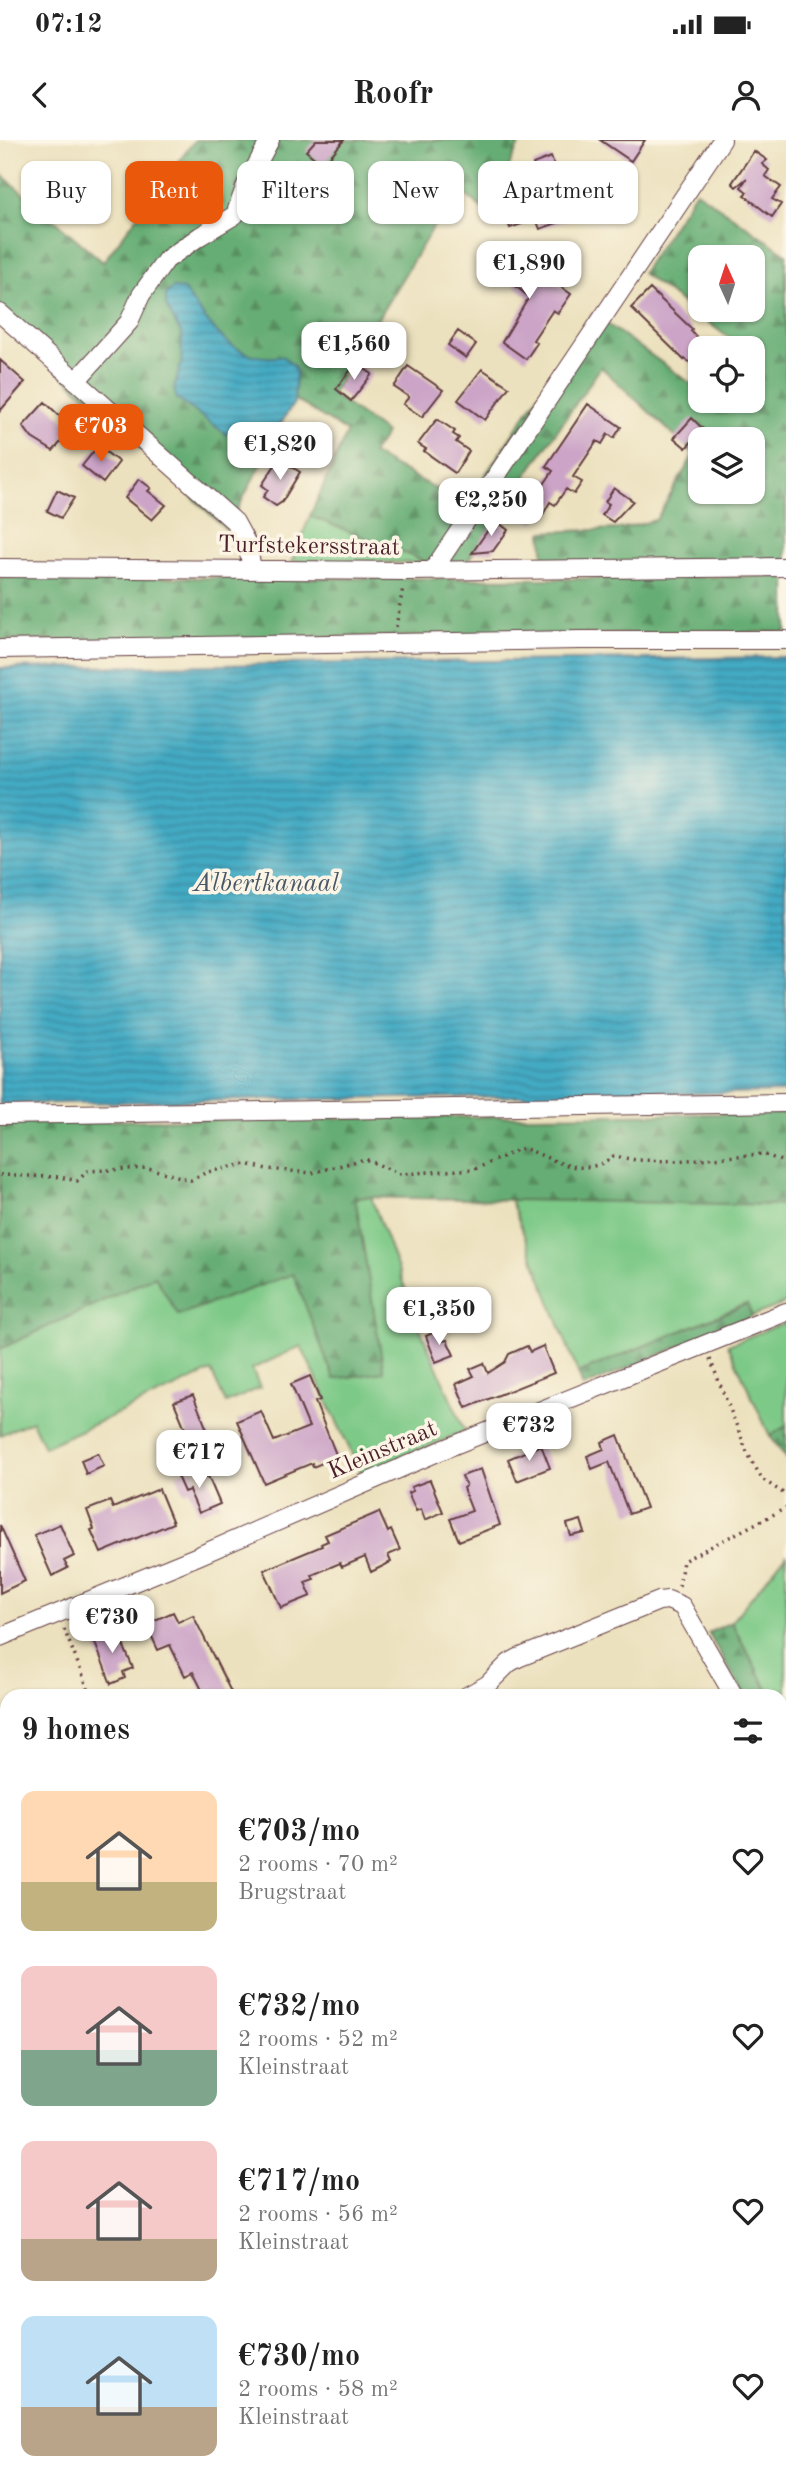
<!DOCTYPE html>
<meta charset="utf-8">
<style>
:root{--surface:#fff;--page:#f2f2f2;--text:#222;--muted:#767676;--accent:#ea580c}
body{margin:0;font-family:"Old Standard TT",serif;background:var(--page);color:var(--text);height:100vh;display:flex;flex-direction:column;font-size:26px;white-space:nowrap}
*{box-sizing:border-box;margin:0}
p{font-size:23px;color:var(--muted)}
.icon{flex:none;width:38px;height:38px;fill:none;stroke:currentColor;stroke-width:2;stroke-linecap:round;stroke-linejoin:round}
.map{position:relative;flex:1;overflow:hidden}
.panel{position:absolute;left:0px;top:1549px;width:788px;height:800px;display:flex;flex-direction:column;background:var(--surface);border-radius:21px 21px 0 0;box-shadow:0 2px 5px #0004}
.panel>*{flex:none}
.banner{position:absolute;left:21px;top:21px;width:746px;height:63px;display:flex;gap:14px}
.needle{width:46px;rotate:357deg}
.fabs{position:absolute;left:688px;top:105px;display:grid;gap:14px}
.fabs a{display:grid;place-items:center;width:77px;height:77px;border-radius:14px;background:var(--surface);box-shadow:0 2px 5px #0004;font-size:35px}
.price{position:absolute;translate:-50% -60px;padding:0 16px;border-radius:14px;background:#fff;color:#222;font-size:23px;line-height:46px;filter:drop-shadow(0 2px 4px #0008)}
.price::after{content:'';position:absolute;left:50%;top:42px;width:21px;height:16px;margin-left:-10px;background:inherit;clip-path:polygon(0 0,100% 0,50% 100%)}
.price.current{background:var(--accent);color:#fff}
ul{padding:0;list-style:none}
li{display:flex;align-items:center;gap:21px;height:175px;padding:0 21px}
li span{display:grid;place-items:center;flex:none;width:196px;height:140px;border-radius:14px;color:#555}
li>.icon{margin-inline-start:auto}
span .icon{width:84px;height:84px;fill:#fffc;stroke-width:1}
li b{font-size:30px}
h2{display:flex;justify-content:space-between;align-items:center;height:84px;padding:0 21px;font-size:30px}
.pill{padding:0 24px;border-radius:14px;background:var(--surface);box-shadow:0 2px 5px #0004;font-size:24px;line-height:63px}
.pill.current{background:var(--accent);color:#fff}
.status{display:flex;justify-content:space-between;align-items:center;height:49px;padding:0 35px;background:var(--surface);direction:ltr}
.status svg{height:19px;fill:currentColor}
header{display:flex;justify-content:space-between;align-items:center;height:91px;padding:0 21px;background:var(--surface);font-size:32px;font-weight:700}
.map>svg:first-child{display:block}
.green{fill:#7dc987;stroke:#647459;stroke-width:2}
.forest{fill:url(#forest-firs);stroke:#586650;stroke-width:2;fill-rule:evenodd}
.water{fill:url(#water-rules);stroke:#466477;stroke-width:2}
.building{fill:#cca4c7}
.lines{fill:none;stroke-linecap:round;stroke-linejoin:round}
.minor-casing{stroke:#623c41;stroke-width:20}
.path{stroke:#623c41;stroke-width:3.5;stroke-dasharray:2 5;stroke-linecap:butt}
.minor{stroke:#fff;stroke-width:18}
.labels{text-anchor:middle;stroke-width:7;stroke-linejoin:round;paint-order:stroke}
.street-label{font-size:24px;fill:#4a1f2b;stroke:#fcf5e5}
.water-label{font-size:26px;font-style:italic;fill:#475768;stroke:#fcf5e5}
</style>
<div class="status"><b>07:12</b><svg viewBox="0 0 49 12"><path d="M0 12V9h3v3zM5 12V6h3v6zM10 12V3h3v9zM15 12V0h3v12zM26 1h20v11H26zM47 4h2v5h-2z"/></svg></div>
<header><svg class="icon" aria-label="back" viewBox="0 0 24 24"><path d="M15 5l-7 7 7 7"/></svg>Roofr<svg class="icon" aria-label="person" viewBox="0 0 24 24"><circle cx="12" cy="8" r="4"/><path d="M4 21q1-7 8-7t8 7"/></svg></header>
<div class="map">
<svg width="786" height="2348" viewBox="0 0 786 2348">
<defs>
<pattern id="forest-firs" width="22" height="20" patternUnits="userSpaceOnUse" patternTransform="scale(1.75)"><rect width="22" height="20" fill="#66ad74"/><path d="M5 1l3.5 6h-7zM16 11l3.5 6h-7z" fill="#568c5f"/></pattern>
<pattern id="water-rules" width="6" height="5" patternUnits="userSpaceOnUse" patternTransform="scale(1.75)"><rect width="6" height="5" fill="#43aac3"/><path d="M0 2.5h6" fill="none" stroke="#3a8a9f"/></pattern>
</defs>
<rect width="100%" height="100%" fill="#fcf5e5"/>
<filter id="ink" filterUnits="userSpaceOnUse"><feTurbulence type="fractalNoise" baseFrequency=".0143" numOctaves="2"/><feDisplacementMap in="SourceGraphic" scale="14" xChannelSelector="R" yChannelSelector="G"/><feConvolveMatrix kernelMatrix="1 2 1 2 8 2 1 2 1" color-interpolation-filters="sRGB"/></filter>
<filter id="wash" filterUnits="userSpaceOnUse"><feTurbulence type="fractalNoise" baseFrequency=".00686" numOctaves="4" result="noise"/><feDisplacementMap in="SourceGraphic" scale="28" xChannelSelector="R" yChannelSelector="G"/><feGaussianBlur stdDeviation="1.57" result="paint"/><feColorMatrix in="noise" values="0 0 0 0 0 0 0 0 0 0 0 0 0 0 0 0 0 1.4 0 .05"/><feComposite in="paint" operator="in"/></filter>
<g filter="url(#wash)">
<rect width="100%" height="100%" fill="#ece1be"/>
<!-- green -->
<path class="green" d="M310,376L429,423L292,421Z
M355,1057H371L423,1196L465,1291L362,1335L301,1206L252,1229L260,1248L226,1263L211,1231L44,1307L32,1281L0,1295V1209L155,1136L294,1134L334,1239L383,1232Z
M510,1059L786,1065V1163L752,1176L746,1164L578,1233Z
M786,1182V1286L770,1296L728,1205Z
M786,1415V1582L781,1572L780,1556H771L731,1482Z
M786,2219V2309L780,2302L781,2224Z
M70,2342H775L780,2348H59Z"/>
<!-- forest -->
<path class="forest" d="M195,0H521L488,73L457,48L332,254L386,293L372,314L465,365L593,174L700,250V261H752V208H735L737,204L642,133L696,51L786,114V420L544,425L542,392L620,389L656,380L694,314L601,227L466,423H429L310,376L347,292L294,259L227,390L0,176V40L3,36L103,122ZM700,117H752V170H700ZM700,299H752V352H700Z
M786,436V492L0,501V437L562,439Z
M786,973V1065L355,1057L384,1232L334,1239L293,1134L178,1175L155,1136L0,1209V982Z
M747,1164L752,1176L583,1247L578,1233Z
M786,1286V1318L770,1296Z
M731,1482L771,1556H745L708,1493Z
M781,1572L786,1582V1624L781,1615Z"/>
<!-- water -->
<path class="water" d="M173,148L183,149C209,183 232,225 282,216L294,226L296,232L294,263L279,285L257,303H239L177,259L174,249L181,224L182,195L166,166V154Z
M786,517V952L0,964V528Z"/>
<g id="blocks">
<!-- building -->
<path class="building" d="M316,0H344L323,25L306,11Z
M600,0H645L631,21Z
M754,11L767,20L762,24L769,30L765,36L781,47L772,59L781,64L772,77L744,55L747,52L741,47L747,38L736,47L732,43Z
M551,17L566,61L593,52L599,68L540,89L536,79L510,88L506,77L546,62L533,24Z
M505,108L571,154L558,173L553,170L533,200L537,203L526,219L502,202L529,157L492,127Z
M650,149L692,189L691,191L700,201V232L691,223L685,219L684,220L631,168Z
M458,191L476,204L466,218L448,205Z
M0,220L25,242L0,271Z
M356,223L372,234L351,261L336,249Z
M408,226L443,250L422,277L403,264L409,257L394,247Z
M482,229L509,247L485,280L458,260Z
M45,262L70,286L67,291L69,293L53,311L32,298L23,286Z
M588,264L621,287L614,298L608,294L602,304L597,301L573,337L582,342L574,354L566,349L555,365L550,362L541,378L538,376L534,382L516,370L533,345L540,350L553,331L546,326Z
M692,278L703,289L686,308L674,298Z
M437,279L455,291L453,294L459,298L456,302L469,311L455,333L424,311L426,309L418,304Z
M98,306L119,322L103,343L82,326Z
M279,319L300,332L282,362L276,366L263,357L268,350L262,345Z
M139,339L151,348L148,351L166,365L152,380L125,358Z
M614,348L633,361L613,382L602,375L609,364L605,362Z
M57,350L74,358L61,378L47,371Z
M495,380L508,390L493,411L472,413Z
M439,1190L443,1201L447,1200L454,1215L436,1222L426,1196Z
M527,1206L530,1212L543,1206L554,1233L466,1268L456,1244L474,1236L470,1229L484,1223L488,1233L505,1222L509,1214Z
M310,1236L320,1260L315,1262L337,1317L313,1327L312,1323L264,1343L237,1281L261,1271L274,1301L309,1287L291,1244Z
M193,1255L212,1302L194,1310L174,1262Z
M618,1295L646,1368L629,1374L609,1322L592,1329L587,1316L604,1309L602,1302Z
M541,1305L550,1328L517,1341L508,1319Z
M98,1313L104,1326L86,1334L81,1320Z
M193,1327L198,1340L208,1336L220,1364L199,1373L189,1350L184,1352L176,1334Z
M481,1329L500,1385L459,1401L450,1379L472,1371L463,1348L466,1346L462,1336Z
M430,1340L443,1372L425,1380L421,1369L416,1371L408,1353L413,1351L411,1347Z
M159,1349L173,1383L101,1413L91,1390L94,1389L87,1370L110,1361L113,1368Z
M379,1372L388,1392L391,1390L400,1410L388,1415L391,1422L371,1432L365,1417L342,1427L340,1423L312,1435L314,1439L305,1442L311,1456L281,1468L264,1430L322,1406L321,1404L328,1401L325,1395Z
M581,1380L585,1393L571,1396L567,1384Z
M60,1384L74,1416L64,1421L68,1428L52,1436L34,1395Z
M0,1385L25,1441L0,1453Z
M173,1472L178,1482L193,1475L233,1556H205L193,1532L185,1536L170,1505L158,1510L146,1484Z
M110,1487L117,1504L122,1502L133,1528L123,1532L125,1538L111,1544L92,1495Z"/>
</g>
</g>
<g filter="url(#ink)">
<use href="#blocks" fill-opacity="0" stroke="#623c41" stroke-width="2"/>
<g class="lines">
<!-- minor casing -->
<g class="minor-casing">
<path id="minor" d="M0,173L235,382L247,404L252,428
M76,241L129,182L141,155L166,120L200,96L235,75L246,45L270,0
M0,428L407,431L786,427
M433,430L722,0
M0,509L581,500H786
M0,975L786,963
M0,1497L198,1416L447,1308L786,1172
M467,1556L487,1545L509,1523L518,1518L659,1461L668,1460L682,1466L734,1556
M780,1631L786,1640
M780,1722L786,1721
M0,1777L7,1776
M0,1963L7,1958
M780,1977L786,1975
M0,2253L7,2250
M780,2340L786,2347"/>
</g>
<!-- path -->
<path class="path" d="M396,487L403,447
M0,1035L60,1037L77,1041L88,1031L148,1028L191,1040L207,1032L246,1024L267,1029L312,1033L365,1019L400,1034L475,1029L523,1008C557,1020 581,1040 614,1016L636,1020L675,1021L763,1014L786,1023
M710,1219L747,1312L762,1339L786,1355
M679,1446L683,1421L786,1368
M64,1489L91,1556
M0,1922L7,1918
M0,2064L7,2087"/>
<!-- minor -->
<use href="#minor" class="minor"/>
</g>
</g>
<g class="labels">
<!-- street labels -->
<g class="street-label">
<text transform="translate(309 405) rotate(1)" y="8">Turfstekersstraat</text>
<text transform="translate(382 1309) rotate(-23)" y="8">Kleinstraat</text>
</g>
<!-- water labels -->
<g class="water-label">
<text x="266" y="751">Albertkanaal</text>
</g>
</g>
</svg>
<div class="fabs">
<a><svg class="needle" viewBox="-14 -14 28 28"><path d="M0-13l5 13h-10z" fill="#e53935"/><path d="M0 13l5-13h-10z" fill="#767676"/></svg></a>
<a><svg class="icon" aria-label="locate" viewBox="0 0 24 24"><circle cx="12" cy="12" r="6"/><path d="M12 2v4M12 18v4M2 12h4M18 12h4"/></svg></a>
<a><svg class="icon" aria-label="layers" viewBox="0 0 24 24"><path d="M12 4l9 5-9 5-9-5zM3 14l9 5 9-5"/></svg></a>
</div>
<b class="price" style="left:529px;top:161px">€1,890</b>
<b class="price" style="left:354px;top:242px">€1,560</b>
<b class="price current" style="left:101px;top:324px">€703</b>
<b class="price" style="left:280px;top:342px">€1,820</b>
<b class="price" style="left:491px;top:398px">€2,250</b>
<b class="price" style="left:439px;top:1207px">€1,350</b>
<b class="price" style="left:529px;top:1323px">€732</b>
<b class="price" style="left:199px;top:1350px">€717</b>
<b class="price" style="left:112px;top:1515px">€730</b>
<div class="banner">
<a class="pill">Buy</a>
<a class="pill current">Rent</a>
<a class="pill">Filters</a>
<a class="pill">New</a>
<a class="pill">Apartment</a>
</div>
<section class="panel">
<h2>9 homes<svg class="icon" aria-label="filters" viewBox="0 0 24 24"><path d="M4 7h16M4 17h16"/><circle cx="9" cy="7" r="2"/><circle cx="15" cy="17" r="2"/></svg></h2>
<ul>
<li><span style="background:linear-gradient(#ffd9b3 65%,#c2b280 0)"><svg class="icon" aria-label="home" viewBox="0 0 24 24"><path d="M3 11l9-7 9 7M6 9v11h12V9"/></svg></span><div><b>€703/mo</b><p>2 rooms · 70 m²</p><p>Brugstraat</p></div><svg class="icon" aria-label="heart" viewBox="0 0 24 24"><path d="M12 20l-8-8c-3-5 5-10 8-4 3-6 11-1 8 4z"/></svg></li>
<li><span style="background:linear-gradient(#f6c9c9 60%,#7fa58c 0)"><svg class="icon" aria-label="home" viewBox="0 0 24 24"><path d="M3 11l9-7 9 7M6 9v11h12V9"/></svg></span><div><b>€732/mo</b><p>2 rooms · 52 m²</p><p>Kleinstraat</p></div><svg class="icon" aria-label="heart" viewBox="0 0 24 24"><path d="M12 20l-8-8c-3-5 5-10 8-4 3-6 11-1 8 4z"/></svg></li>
<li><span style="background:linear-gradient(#f6c9c9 70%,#b9a48a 0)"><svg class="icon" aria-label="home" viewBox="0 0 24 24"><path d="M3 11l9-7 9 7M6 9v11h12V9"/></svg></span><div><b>€717/mo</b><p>2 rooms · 56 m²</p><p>Kleinstraat</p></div><svg class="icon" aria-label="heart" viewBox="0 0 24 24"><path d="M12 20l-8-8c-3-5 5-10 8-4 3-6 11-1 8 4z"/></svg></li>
<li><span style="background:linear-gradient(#bfe0f5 65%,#b9a48a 0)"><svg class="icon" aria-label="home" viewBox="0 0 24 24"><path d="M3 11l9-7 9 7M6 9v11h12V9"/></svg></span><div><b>€730/mo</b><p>2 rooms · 58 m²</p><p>Kleinstraat</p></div><svg class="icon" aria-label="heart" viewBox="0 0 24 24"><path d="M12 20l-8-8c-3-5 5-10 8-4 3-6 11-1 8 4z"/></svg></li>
</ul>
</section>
</div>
